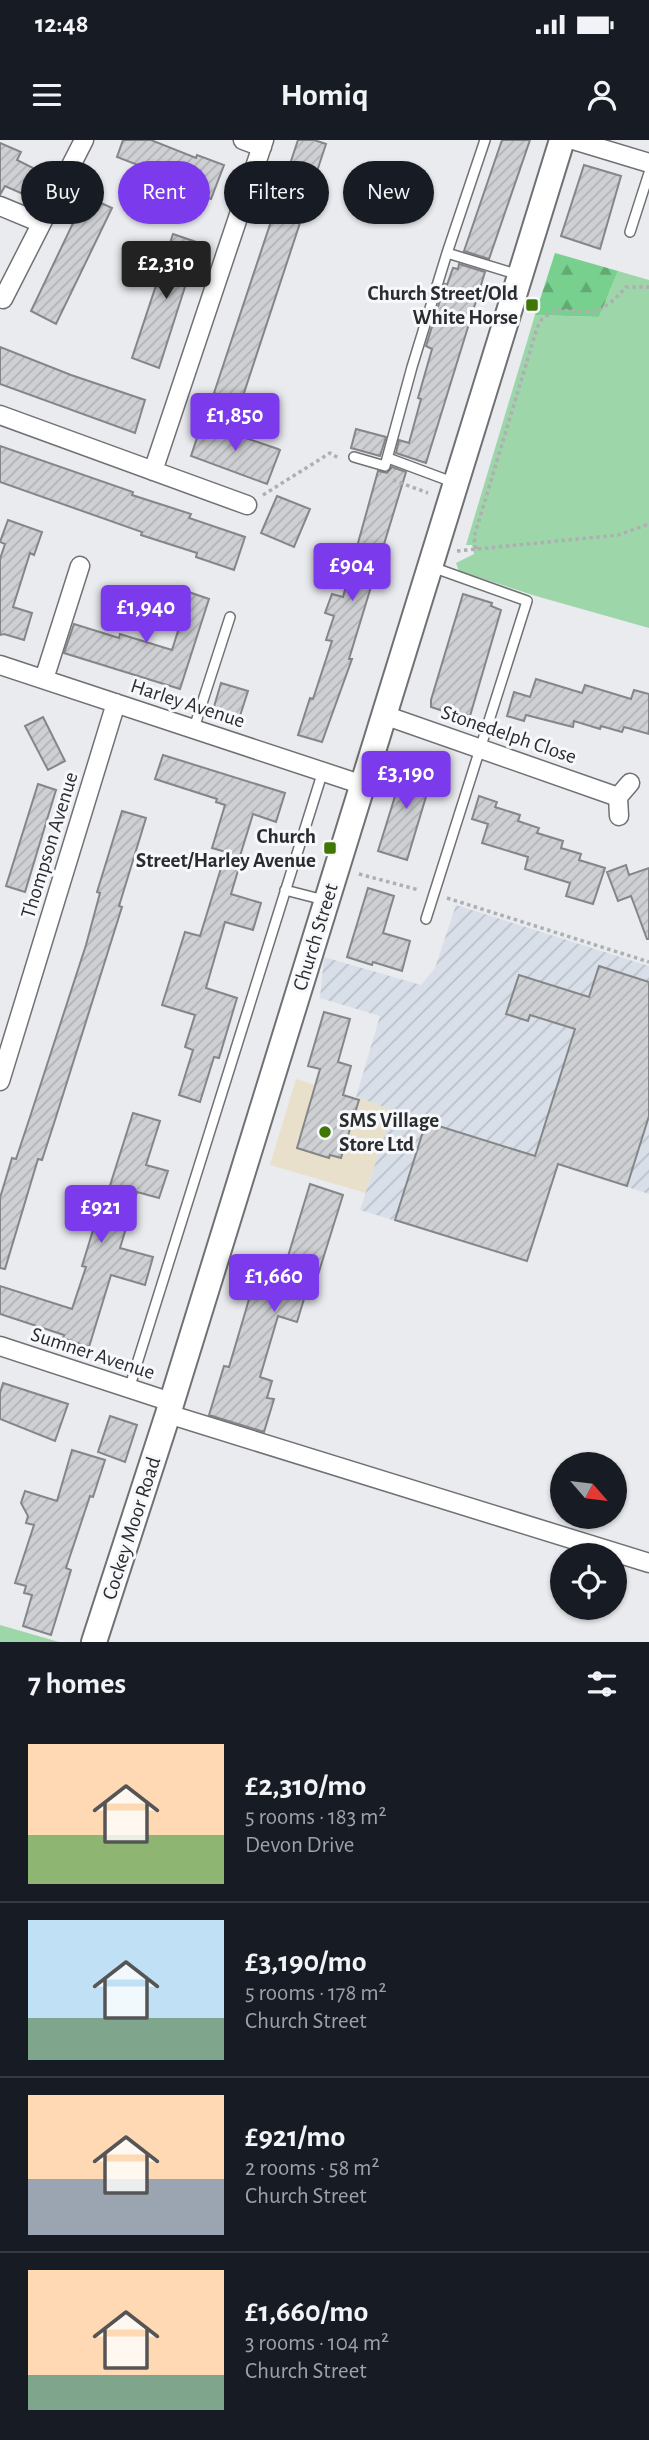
<!DOCTYPE html>
<meta charset="utf-8">
<style>
:root{--surface:#171b24;--page:#242831;--text:#f1f3f6;--muted:#9ea1a6;--line:#363941;--accent:#7c3aed}
body{margin:0;font-family:"Alegreya Sans",sans-serif;background:var(--page);color:var(--text);height:100vh;display:flex;flex-direction:column;font-size:26px;white-space:nowrap}
*{box-sizing:border-box;margin:0}
p{font-size:23px;color:var(--muted)}
.icon{flex:none;width:38px;height:38px;fill:none;stroke:currentColor;stroke-width:2;stroke-linecap:round;stroke-linejoin:round}
.map{position:relative;height:1502px;overflow:hidden}
.panel{display:flex;flex-direction:column;background:var(--surface);flex:1}
.panel>*{flex:none}
.hud{position:absolute;left:21px;top:21px;width:607px;height:63px;display:flex;gap:14px}
.needle{width:46px;rotate:118deg}
.fabs{position:absolute;left:550px;top:1312px;display:grid;gap:14px}
.fabs a{display:grid;place-items:center;width:77px;height:77px;border-radius:50%;background:var(--surface);box-shadow:0 2px 5px #0004;font-size:35px}
.price{position:absolute;translate:-50% -60px;padding:0 16px;border-radius:7px;background:var(--accent);color:#fff;font-size:23px;line-height:46px;filter:drop-shadow(0 2px 4px #0008)}
.price::after{content:'';position:absolute;left:50%;top:42px;width:21px;height:16px;margin-left:-10px;background:inherit;clip-path:polygon(0 0,100% 0,50% 100%)}
.price.current{background:#222;color:#fff}
ul{padding:0;list-style:none}
li{display:flex;align-items:center;gap:21px;height:175px;padding:0 28px}
li+li{border-top:2px solid var(--line)}
li span{display:grid;place-items:center;flex:none;width:196px;height:140px;border-radius:0px;color:#555}
li>.icon{margin-inline-start:auto}
span .icon{width:84px;height:84px;fill:#fffc;stroke-width:1}
li b{font-size:30px}
h2{display:flex;justify-content:space-between;align-items:center;height:84px;padding:0 28px;font-size:30px}
.tag{padding:0 24px;border-radius:32px;background:var(--surface);box-shadow:0 2px 5px #0004;font-size:24px;line-height:63px}
.tag.current{background:var(--accent);color:#fff}
.status{display:flex;justify-content:space-between;align-items:center;height:49px;padding:0 35px;background:var(--surface);direction:ltr}
.status svg{height:19px;fill:currentColor}
header{display:flex;justify-content:space-between;align-items:center;height:91px;padding:0 28px;background:var(--surface);font-size:32px;font-weight:600}
.map>svg:first-child{display:block}
.commercial{fill:#e9e0cb}
.industrial{fill:url(#industrial-furrows)}
.green{fill:#9dd6a9}
.forest{fill:url(#forest-firs)}
.building{fill:url(#building-hatch);stroke:#848689;stroke-width:2}
.lines{fill:none;stroke-linecap:round;stroke-linejoin:round}
.lane-casing{stroke:#707174;stroke-width:12}
.street-casing{stroke:#707174;stroke-width:21}
.secondary-casing{stroke:#707174;stroke-width:28}
.path{stroke:#aeafb2;stroke-width:3.5;stroke-dasharray:3.5 3.5;stroke-linecap:butt}
.lane{stroke:#fff;stroke-width:9}
.street{stroke:#fff;stroke-width:18}
.secondary{stroke:#fff;stroke-width:24}
.poi-dot{fill:#407604;stroke:#f6f8fb;stroke-width:2.5}
.labels{text-anchor:middle;stroke-width:6;stroke-linejoin:round;paint-order:stroke}
.poi-label{font-size:21px;font-weight:bold;fill:#2b2c2d;stroke:#f6f8fb;text-anchor:end}
.street-label{font-size:21px;fill:#2b2c2d;stroke:#f6f8fb}
</style>
<div class="status"><b>12:48</b><svg viewBox="0 0 49 12"><path d="M0 12V9h3v3zM5 12V6h3v6zM10 12V3h3v9zM15 12V0h3v12zM26 1h20v11H26zM47 4h2v5h-2z"/></svg></div>
<header><svg class="icon" aria-label="menu" viewBox="0 0 24 24"><path d="M4 6h16M4 12h16M4 18h16"/></svg>Homiq<svg class="icon" aria-label="person" viewBox="0 0 24 24"><circle cx="12" cy="8" r="4"/><path d="M4 21q1-7 8-7t8 7"/></svg></header>
<div class="map">
<svg width="649" height="1502" viewBox="0 0 649 1502">
<defs>
<pattern id="industrial-furrows" width="10" height="10" patternUnits="userSpaceOnUse" patternTransform="scale(1.75)"><rect width="10" height="10" fill="#d9dfe9"/><path d="M-1 1l2-2M0 10L10 0M9 11l2-2" fill="none" stroke="#bac0c8"/></pattern>
<pattern id="forest-firs" width="22" height="20" patternUnits="userSpaceOnUse" patternTransform="scale(1.75)"><rect width="22" height="20" fill="#77d08d"/><path d="M5 1l3.5 6h-7zM16 11l3.5 6h-7z" fill="#62a974"/></pattern>
<pattern id="building-hatch" width="6" height="6" patternUnits="userSpaceOnUse" patternTransform="scale(1.75)"><rect width="6" height="6" fill="#ced0d3"/><path d="M-1 1l2-2M0 6l6-6M5 7l2-2" fill="none" stroke="#b1b3b5"/></pattern>
</defs>
<rect width="100%" height="100%" fill="#e9ebee"/>
<!-- commercial -->
<path class="commercial" d="M296,939L393,969L366,1053L270,1025Z"/>
<!-- industrial -->
<path class="industrial" d="M456,765L649,826V1054L558,1024L527,1121L360,1070L393,970L356,957L380,876L320,858L324,817L421,845L435,828Z"/>
<!-- green -->
<path class="green" d="M618,131L649,140V488L536,456L459,431L456,423L474,414L472,405H466L535,175L599,177Z
M0,1485L59,1502H0Z"/>
<!-- forest -->
<path class="forest" d="M555,113L618,131L599,177L535,175Z"/>
<!-- building -->
<path class="building" d="M123,0H151L196,18L197,15L224,25L211,59L184,50L187,44L117,17Z
M298,0H314L326,4L241,262L214,253Z
M502,0H530L489,119L464,111Z
M0,3L21,12L17,20L35,29L23,54L5,46L0,55Z
M584,25L621,36L600,109L561,96Z
M86,56L112,68L56,184L31,171Z
M173,94L199,103L159,228L132,218Z
M459,124L485,132L426,323L396,313L399,300L409,303L421,259L418,258L432,209L426,206L445,144L447,145L453,128L458,129Z
M0,207L71,235L145,260L135,293L0,244Z
M202,283L278,309L280,310L267,344L191,316Z
M356,289L386,297L380,316L351,308Z
M0,306L133,352L132,355L191,374L189,378L245,397L234,430L196,417L197,413L141,395L142,392L0,342Z
M392,327L406,332L349,519H352L322,602L298,595L310,558L313,559L332,501L326,500L334,476L325,473L332,454L343,457L378,331L387,333Z
M277,356L310,369L294,407L261,393Z
M8,380L42,392L34,415L30,413L13,467L32,473L24,500L4,494L0,495V419L5,404L0,402Z
M174,447L209,459L180,549L64,513L74,484L119,498L120,494L172,510L183,475L167,470Z
M463,454L492,463L491,466L501,470L470,576L459,572L458,576L431,567V560Z
M536,539L582,553L585,545L631,559L634,550L649,554V594L624,587L622,592L601,586L600,589L574,581L573,587L526,575L524,581L507,576L514,552L530,557Z
M221,543L248,551L239,579L213,570Z
M43,577L65,621L48,630L25,586Z
M163,615L285,653L276,682L253,674L240,716L237,715L242,717L231,754L261,763L253,790L225,782L206,848L237,858L219,918L214,917L200,962L179,955L193,910L185,907L195,875L162,865L185,792L200,796L226,712L212,708L225,665L216,662L217,659L155,639Z
M406,621L434,630L407,720L378,711Z
M38,644L56,650L25,752L6,746Z
M479,656L497,662L495,667L520,675L518,681L539,688L537,693L563,701L561,708L581,714L579,720L605,728L593,764L566,756L570,743L525,729L528,717L482,703L488,684L472,679Z
M122,671L146,678L119,766L122,767L56,977L42,1020L38,1019L5,1129L0,1128V1058L12,1018L16,1019L30,977L86,805L100,753L97,752Z
M626,725L629,735L649,728V799H647L631,756L618,761L607,732Z
M368,748L394,756L383,793L410,801L402,831L373,822L372,825L347,817Z
M599,826L649,842V976L627,1046L558,1024L527,1121L395,1080L426,982L535,1016L575,889L530,875L528,881L506,874L519,835L589,857Z
M324,872L350,879L338,922L351,926L343,955L359,960L341,1018L330,1015L329,1018L297,1008L320,929L308,926Z
M133,973L160,981L146,1025L168,1031L159,1058L137,1052L120,1108L153,1117L145,1145L111,1135L89,1207L63,1198L64,1195L0,1174V1146L72,1169L86,1127L82,1126L98,1074L95,1073L101,1053L107,1055Z
M310,1044L343,1055L317,1138L311,1136L297,1182L278,1176L260,1237L272,1241L267,1258L274,1259L264,1292L209,1275L224,1226L229,1227L258,1129L282,1136Z
M3,1243L68,1264L55,1301L0,1279V1253Z
M110,1276L137,1285L125,1322L98,1312Z
M72,1310L105,1320L93,1357L90,1356L66,1428L71,1430L51,1495L23,1486L32,1455L24,1453L26,1446L15,1443L34,1385L26,1383L28,1376L21,1363L25,1351L57,1361Z"/>
<g class="lines">
<!-- lane casing -->
<g class="lane-casing">
<path id="lane" d="M630,92L649,33
M447,113L519,135
M354,317L385,326L412,227L447,113L485,0
M388,318L455,343
M194,588L230,477
M285,750L324,760
M426,779L527,461L432,427
M129,1249L323,631"/>
</g>
<!-- street casing -->
<g class="street-casing">
<path id="street" d="M243,0L262,7
M573,0L649,23
M0,66L41,83
M3,159L84,0
M0,275L247,365
M153,331L264,0
M0,525L363,645
M44,539L80,426
M384,575L618,657
M619,676L618,657L630,643
M0,941L116,563
M0,1206L171,1262
M168,1274L649,1423"/>
</g>
<!-- secondary casing -->
<g class="secondary-casing">
<path id="secondary" d="M94,1502L168,1274L562,0"/>
</g>
<!-- path -->
<path class="path" d="M393,340L428,353
M263,355L330,313L340,319
M476,409L474,397L537,188L542,179L556,170L596,172L614,160L626,147H649
M457,411L618,395L649,384
M359,734L419,750
M447,758L649,822"/>
<!-- lane -->
<use href="#lane" class="lane"/>
<!-- street -->
<use href="#street" class="street"/>
<!-- secondary -->
<use href="#secondary" class="secondary"/>
</g>
<!-- markers -->
<g class="poi-dot">
<rect x="525" y="158" width="14" height="14" rx="3.5"/>
<rect x="323" y="701" width="14" height="14" rx="3.5"/>
<circle cx="325" cy="992" r="7"/>
</g>
<g class="labels">
<!-- poi labels -->
<g class="poi-label">
<text x="518" y="160">Church Street/Old<tspan x="518" dy="24">White Horse</tspan></text>
<text x="316" y="703">Church<tspan x="316" dy="24">Street/Harley Avenue</tspan></text>
<text x="339" y="987" text-anchor="start">SMS Village<tspan x="339" dy="24">Store Ltd</tspan></text>
</g>
<!-- street labels -->
<g class="street-label">
<text transform="translate(188 563) rotate(18)" y="7">Harley Avenue</text>
<text transform="translate(509 594) rotate(19)" y="7">Stonedelph Close</text>
<text transform="translate(49 705) rotate(-73)" y="7">Thompson Avenue</text>
<text transform="translate(315 797) rotate(-73)" y="7">Church Street</text>
<text transform="translate(93 1213) rotate(18)" y="7">Sumner Avenue</text>
<text transform="translate(131 1388) rotate(-72)" y="7">Cockey Moor Road</text>
</g>
</g>
</svg>
<div class="fabs">
<a><svg class="needle" viewBox="-14 -14 28 28"><path d="M0-13l5 13h-10z" fill="#e53935"/><path d="M0 13l5-13h-10z" fill="#9ea1a6"/></svg></a>
<a><svg class="icon" aria-label="locate" viewBox="0 0 24 24"><circle cx="12" cy="12" r="6"/><path d="M12 2v4M12 18v4M2 12h4M18 12h4"/></svg></a>
</div>
<b class="price current" style="left:166px;top:161px">£2,310</b>
<b class="price" style="left:235px;top:313px">£1,850</b>
<b class="price" style="left:352px;top:463px">£904</b>
<b class="price" style="left:146px;top:505px">£1,940</b>
<b class="price" style="left:406px;top:671px">£3,190</b>
<b class="price" style="left:101px;top:1105px">£921</b>
<b class="price" style="left:274px;top:1174px">£1,660</b>
<div class="hud">
<a class="tag">Buy</a>
<a class="tag current">Rent</a>
<a class="tag">Filters</a>
<a class="tag">New</a>
</div>
</div>
<section class="panel">
<h2>7 homes<svg class="icon" aria-label="filters" viewBox="0 0 24 24"><path d="M4 7h16M4 17h16"/><circle cx="9" cy="7" r="2"/><circle cx="15" cy="17" r="2"/></svg></h2>
<ul>
<li><span style="background:linear-gradient(#ffd9b3 65%,#8fb573 0)"><svg class="icon" aria-label="home" viewBox="0 0 24 24"><path d="M3 11l9-7 9 7M6 9v11h12V9"/></svg></span><div><b>£2,310/mo</b><p>5 rooms · 183 m²</p><p>Devon Drive</p></div></li>
<li><span style="background:linear-gradient(#bfe0f5 70%,#7fa58c 0)"><svg class="icon" aria-label="home" viewBox="0 0 24 24"><path d="M3 11l9-7 9 7M6 9v11h12V9"/></svg></span><div><b>£3,190/mo</b><p>5 rooms · 178 m²</p><p>Church Street</p></div></li>
<li><span style="background:linear-gradient(#ffd9b3 60%,#9aa5b1 0)"><svg class="icon" aria-label="home" viewBox="0 0 24 24"><path d="M3 11l9-7 9 7M6 9v11h12V9"/></svg></span><div><b>£921/mo</b><p>2 rooms · 58 m²</p><p>Church Street</p></div></li>
<li><span style="background:linear-gradient(#ffd9b3 75%,#7fa58c 0)"><svg class="icon" aria-label="home" viewBox="0 0 24 24"><path d="M3 11l9-7 9 7M6 9v11h12V9"/></svg></span><div><b>£1,660/mo</b><p>3 rooms · 104 m²</p><p>Church Street</p></div></li>
</ul>
</section>
